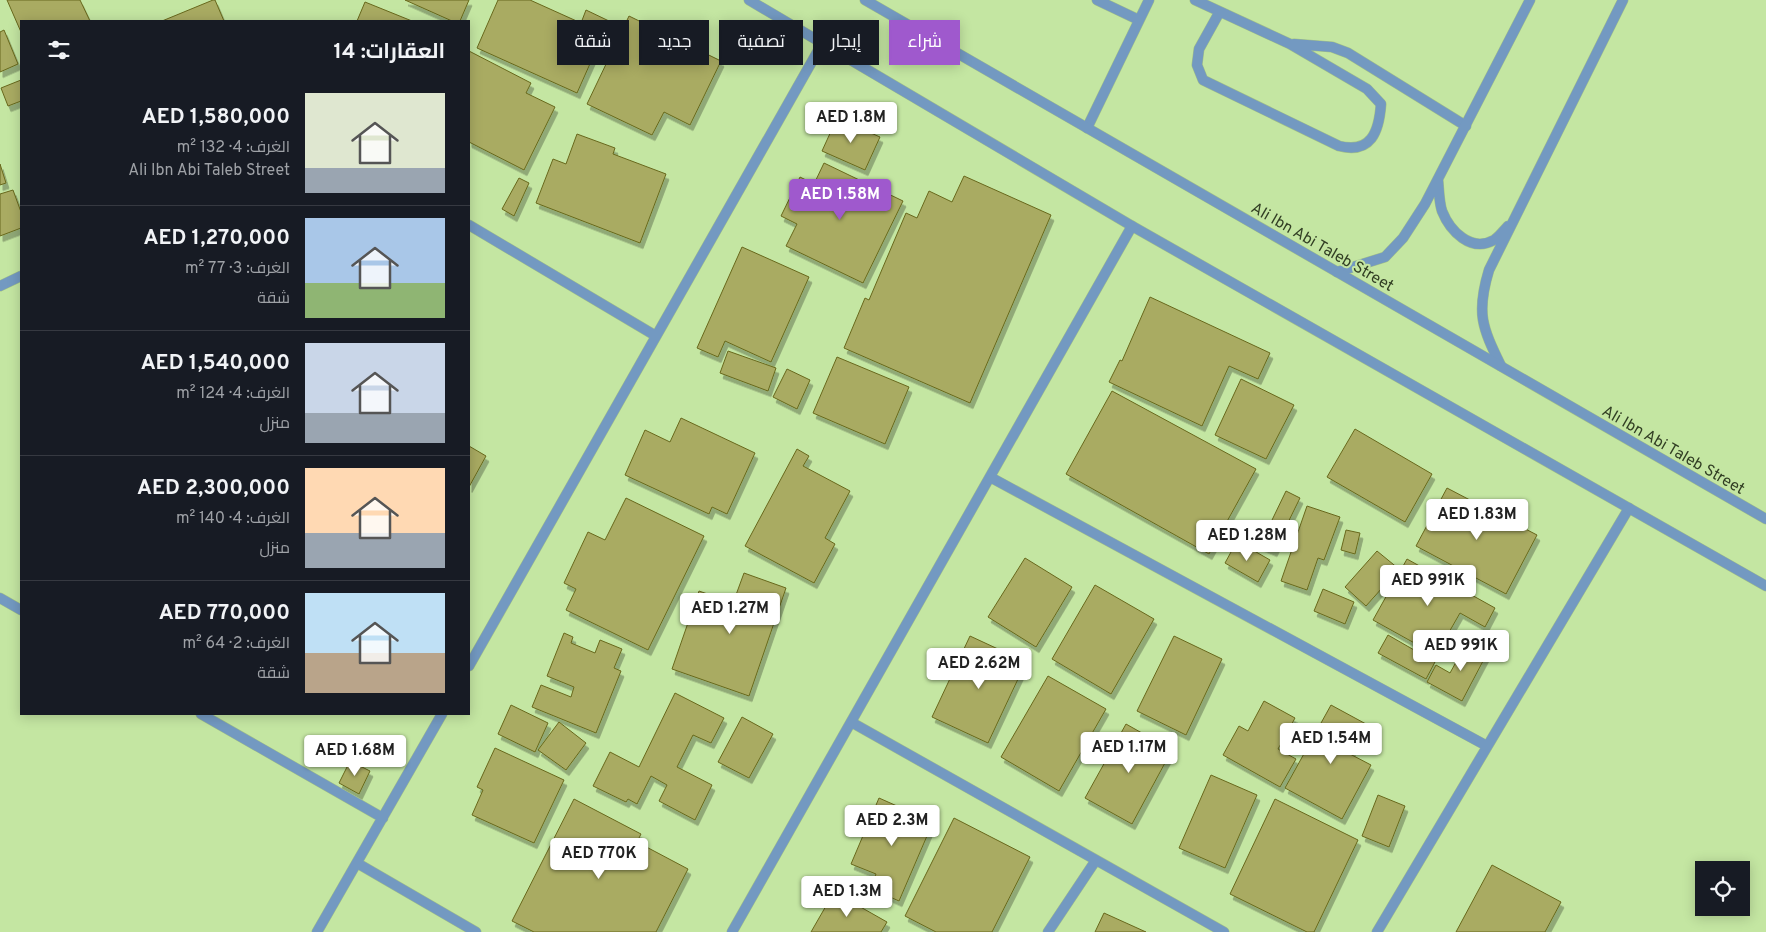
<!DOCTYPE html>
<html lang="ar">
<meta charset="utf-8">
<style>
:root{--surface:#171b24;--page:#242831;--text:#f1f3f6;--muted:#9ea1a6;--line:#363941;--accent:#9f59cd}
body{margin:0;font-family:Overpass,Cairo,sans-serif;background:var(--page);color:var(--text);direction:rtl;height:100vh;display:flex;flex-direction:column;font-size:19px;white-space:nowrap}
*{box-sizing:border-box;margin:0}
p{font-size:16px;color:var(--muted)}
.icon{flex:none;width:28px;height:28px;fill:none;stroke:currentColor;stroke-width:2;stroke-linecap:round;stroke-linejoin:round}
.map{position:relative;flex:1;overflow:hidden;direction:ltr}
.panel{position:absolute;left:20px;top:20px;width:450px;height:695px;display:flex;flex-direction:column;background:var(--surface);border-radius:0px;box-shadow:0 2px 12px #0003;direction:rtl}
.panel>*{flex:none}
.banner{position:absolute;left:485px;top:20px;width:475px;height:45px;direction:rtl;display:flex;gap:10px}
.controls{position:absolute;left:1695px;top:861px;display:grid;gap:10px}
.controls a{display:grid;place-items:center;width:55px;height:55px;border-radius:0px;background:var(--surface);box-shadow:0 2px 12px #0003;font-size:25px}
.price{position:absolute;translate:-50% -42px;padding:0 11px;border-radius:5px;background:#fff;color:#222;font-size:16px;line-height:32px;filter:drop-shadow(0 1px 2px #0008)}
.price::after{content:'';position:absolute;left:50%;top:30px;width:15px;height:11px;margin-left:-8px;background:inherit;clip-path:polygon(0 0,100% 0,50% 100%)}
.price.on{background:var(--accent);color:#fff}
ul{padding:0;list-style:none}
li{display:flex;align-items:center;gap:15px;height:125px;padding:0 25px}
li+li{border-top:1px solid var(--line)}
li span{display:grid;place-items:center;flex:none;width:140px;height:100px;border-radius:0px;color:#555}
li>.icon{margin-inline-start:auto}
span .icon{width:60px;height:60px;fill:#fffc;stroke-width:1}
li b{font-size:21px}
h2{display:flex;justify-content:space-between;align-items:center;height:60px;padding:0 25px;font-size:21px}
.pill{padding:0 18px;border-radius:0px;background:var(--surface);box-shadow:0 2px 12px #0003;font-size:18px;line-height:45px}
.pill.on{background:var(--accent);color:#fff}
.map>svg:first-child{display:block}
.building{fill:#a9ab62;stroke:#68681c;filter:url(#shadow)}
.lines{fill:none;stroke-linecap:round;stroke-linejoin:round}
.service-casing{stroke:#a4c186;stroke-width:11}
.minor-casing{stroke:#a4c186;stroke-width:11}
.tertiary-casing{stroke:#a4c186;stroke-width:11}
.service{stroke:#7399c1;stroke-width:10}
.minor{stroke:#7399c1;stroke-width:10}
.tertiary{stroke:#7399c1;stroke-width:10}
.labels{text-anchor:middle;stroke-width:4;stroke-linejoin:round;paint-order:stroke}
.street-label{font-size:16px;fill:#323f24;stroke:#c4e6a2}
</style>
<div class="map">
<svg width="1766" height="932" viewBox="0 0 1766 932">
<defs>
<filter id="shadow"><feDropShadow dx="3" dy="5.5" stdDeviation="0" flood-color="#0004"/></filter>
</defs>
<rect width="100%" height="100%" fill="#c4e6a2"/>
<!-- building -->
<path class="building" d="M7,0H80L90,21H21V32Z
M213,0H215L224,21H162Z
M405,0H469L460,21H452Z
M498,0H530L581,23L586,10L609,21L577,93L477,48Z
M365,2L412,21H357Z
M629,16L721,61L690,125L664,112L652,135L587,104Z
M4,30L18,64L0,72V32Z
M469,51L531,83L526,93L555,107L524,170L469,142Z
M21,80V101L8,106L1,88Z
M837,118L880,137L865,170L822,151Z
M577,134L615,148L613,154L666,174L640,243L536,203L553,159L566,164Z
M824,163L903,201L863,283L786,246L797,224L781,216L800,177L814,184Z
M0,164L6,183L0,185Z
M964,176L1051,215L970,403L844,348L865,298L869,300L906,213L917,218L929,191L952,202Z
M519,178L529,183L514,216L502,209Z
M13,190L21,212V228L0,236V194Z
M742,247L809,277L771,362L725,341L718,357L697,348Z
M1150,297L1270,353L1258,379L1229,366L1202,426L1109,382L1120,360L1122,361Z
M728,351L776,368L768,391L720,373Z
M837,357L909,387L885,444L813,413Z
M787,369L810,380L797,409L773,397Z
M1241,379L1294,405L1266,459L1215,435Z
M1112,391L1256,469L1209,554L1066,474Z
M681,418L755,453L727,514L712,507L709,514L625,475L645,430L670,442Z
M1355,429L1432,474L1405,522L1327,477Z
M469,446L486,456L469,487Z
M797,449L809,456L803,466L850,491L825,538L835,544L814,583L745,546Z
M1447,488L1537,535L1506,594L1416,546Z
M1286,491L1300,498L1274,551L1260,545Z
M626,498L704,536L648,650L566,610L576,589L564,583L588,532L605,540Z
M1307,506L1340,517L1324,560L1318,558L1307,590L1281,581Z
M1346,530L1360,533L1355,554L1341,550Z
M1237,541L1270,560L1258,582L1225,563Z
M1377,551L1399,569L1366,606L1345,587Z
M1025,558L1072,587L1036,647L988,617Z
M1407,559L1495,608L1485,627L1460,613L1436,655L1373,620Z
M744,573L786,588L749,696L672,669L699,591L733,603Z
M1095,585L1154,619L1111,694L1052,659Z
M1323,589L1354,602L1345,624L1314,611Z
M564,633L573,637L571,643L595,653L600,640L622,649L614,668L621,671L596,733L532,707L541,685L571,697L574,687L547,676Z
M1388,635L1435,662L1426,679L1378,653Z
M970,636L1026,662L988,743L932,717Z
M1174,636L1222,659L1186,735L1137,711Z
M1479,637L1492,644L1462,701L1427,682L1436,665L1450,673L1461,653L1468,657Z
M1048,676L1106,709L1059,791L1001,757Z
M675,693L724,718L711,743L693,735L677,767L712,785L695,820L659,801L667,785L651,776L637,804L628,799L626,802L593,786L610,752L639,767Z
M1264,701L1295,718L1278,749L1296,759L1280,787L1223,755L1239,726L1248,731Z
M511,705L548,723L535,752L498,734Z
M1331,705L1366,724L1350,754L1371,765L1342,819L1285,788Z
M742,717L773,734L749,778L718,762Z
M559,722L586,743L566,770L538,750Z
M1126,724L1172,750L1132,824L1085,798Z
M495,748L564,780L534,843L472,815L483,790L477,787Z
M350,761L370,771L359,794L339,783Z
M1211,775L1257,795L1225,868L1179,848Z
M1378,795L1405,806L1389,847L1362,836Z
M879,798L933,822L899,901L870,888L876,874L851,864Z
M574,799L641,834L637,842L688,869L656,932H534L512,921Z
M1275,799L1358,840L1314,932H1307L1230,894Z
M954,818L1030,857L992,932H936L905,916Z
M1492,865L1561,902L1545,932H1456Z
M834,892L887,922L881,932H811Z
M1104,913L1146,932H1095Z"/>
<g class="lines">
<!-- service casing -->
<g class="service-casing">
<path id="service" d="M1097,0L1139,20
M1195,0L1290,44L1367,89L1381,104C1379,132 1371,154 1339,146L1203,80L1197,65L1199,49L1219,13
M1294,44L1332,47L1348,53L1466,126
M1087,128L1149,0"/>
</g>
<!-- minor casing -->
<g class="minor-casing">
<path id="minor" d="M1438,180C1439,190 1439,202 1442,211C1450,231 1471,253 1494,240C1499,237 1504,230 1508,226
M469,225L656,336
M1337,272L1385,257L1403,238L1425,204L1530,0
M0,286L21,276
M1501,366C1482,327 1476,313 1489,270L1623,0
M990,477L1487,746
M0,598L21,610
M469,666L823,42
M201,714L383,818
M851,722L1224,932
M357,863L476,932
M317,932L442,714
M732,932L1132,226
M1048,932L1096,860
M1377,932L1629,508"/>
</g>
<!-- tertiary casing -->
<g class="tertiary-casing">
<path id="tertiary" d="M749,0L1132,226L1766,586
M865,0L1766,519"/>
</g>
<!-- service -->
<use href="#service" class="service"/>
<!-- minor -->
<use href="#minor" class="minor"/>
<!-- tertiary -->
<use href="#tertiary" class="tertiary"/>
</g>
<g class="labels">
<!-- street labels -->
<g class="street-label">
<text transform="translate(1323 246) rotate(30)" y="6">Ali Ibn Abi Taleb Street</text>
<text transform="translate(1674 449) rotate(30)" y="6">Ali Ibn Abi Taleb Street</text>
</g>
</g>
</svg>
<div class="controls">
<a><svg class="icon" aria-label="locate" viewBox="0 0 24 24"><circle cx="12" cy="12" r="6"/><path d="M12 2v4M12 18v4M2 12h4M18 12h4"/></svg></a>
</div>
<b class="price" style="left:851px;top:144px">AED 1.8M</b>
<b class="price on" style="left:840px;top:221px">AED 1.58M</b>
<b class="price" style="left:1477px;top:541px">AED 1.83M</b>
<b class="price" style="left:1247px;top:562px">AED 1.28M</b>
<b class="price" style="left:1428px;top:607px">AED 991K</b>
<b class="price" style="left:730px;top:635px">AED 1.27M</b>
<b class="price" style="left:1461px;top:672px">AED 991K</b>
<b class="price" style="left:979px;top:690px">AED 2.62M</b>
<b class="price" style="left:1331px;top:765px">AED 1.54M</b>
<b class="price" style="left:1129px;top:774px">AED 1.17M</b>
<b class="price" style="left:355px;top:777px">AED 1.68M</b>
<b class="price" style="left:892px;top:847px">AED 2.3M</b>
<b class="price" style="left:599px;top:880px">AED 770K</b>
<b class="price" style="left:847px;top:918px">AED 1.3M</b>
<div class="banner">
<a class="pill on">شراء</a>
<a class="pill">إيجار</a>
<a class="pill">تصفية</a>
<a class="pill">جديد</a>
<a class="pill">شقة</a>
</div>
<section class="panel">
<h2>العقارات: 14<svg class="icon" aria-label="filters" viewBox="0 0 24 24"><path d="M4 7h16M4 17h16"/><circle cx="9" cy="7" r="2"/><circle cx="15" cy="17" r="2"/></svg></h2>
<ul>
<li><span style="background:linear-gradient(#dfe7d0 75%,#9aa5b1 0)"><svg class="icon" aria-label="home" viewBox="0 0 24 24"><path d="M3 11l9-7 9 7M6 9v11h12V9"/></svg></span><div><b>AED 1,580,000</b><p>الغرف: 4 · 132 m²</p><p>Ali Ibn Abi Taleb Street</p></div></li>
<li><span style="background:linear-gradient(#a9c7e8 65%,#8fb573 0)"><svg class="icon" aria-label="home" viewBox="0 0 24 24"><path d="M3 11l9-7 9 7M6 9v11h12V9"/></svg></span><div><b>AED 1,270,000</b><p>الغرف: 3 · 77 m²</p><p>شقة</p></div></li>
<li><span style="background:linear-gradient(#c9d6e8 70%,#9aa5b1 0)"><svg class="icon" aria-label="home" viewBox="0 0 24 24"><path d="M3 11l9-7 9 7M6 9v11h12V9"/></svg></span><div><b>AED 1,540,000</b><p>الغرف: 4 · 124 m²</p><p>منزل</p></div></li>
<li><span style="background:linear-gradient(#ffd9b3 65%,#9aa5b1 0)"><svg class="icon" aria-label="home" viewBox="0 0 24 24"><path d="M3 11l9-7 9 7M6 9v11h12V9"/></svg></span><div><b>AED 2,300,000</b><p>الغرف: 4 · 140 m²</p><p>منزل</p></div></li>
<li><span style="background:linear-gradient(#bfe0f5 60%,#b9a48a 0)"><svg class="icon" aria-label="home" viewBox="0 0 24 24"><path d="M3 11l9-7 9 7M6 9v11h12V9"/></svg></span><div><b>AED 770,000</b><p>الغرف: 2 · 64 m²</p><p>شقة</p></div></li>
</ul>
</section>
</div>
